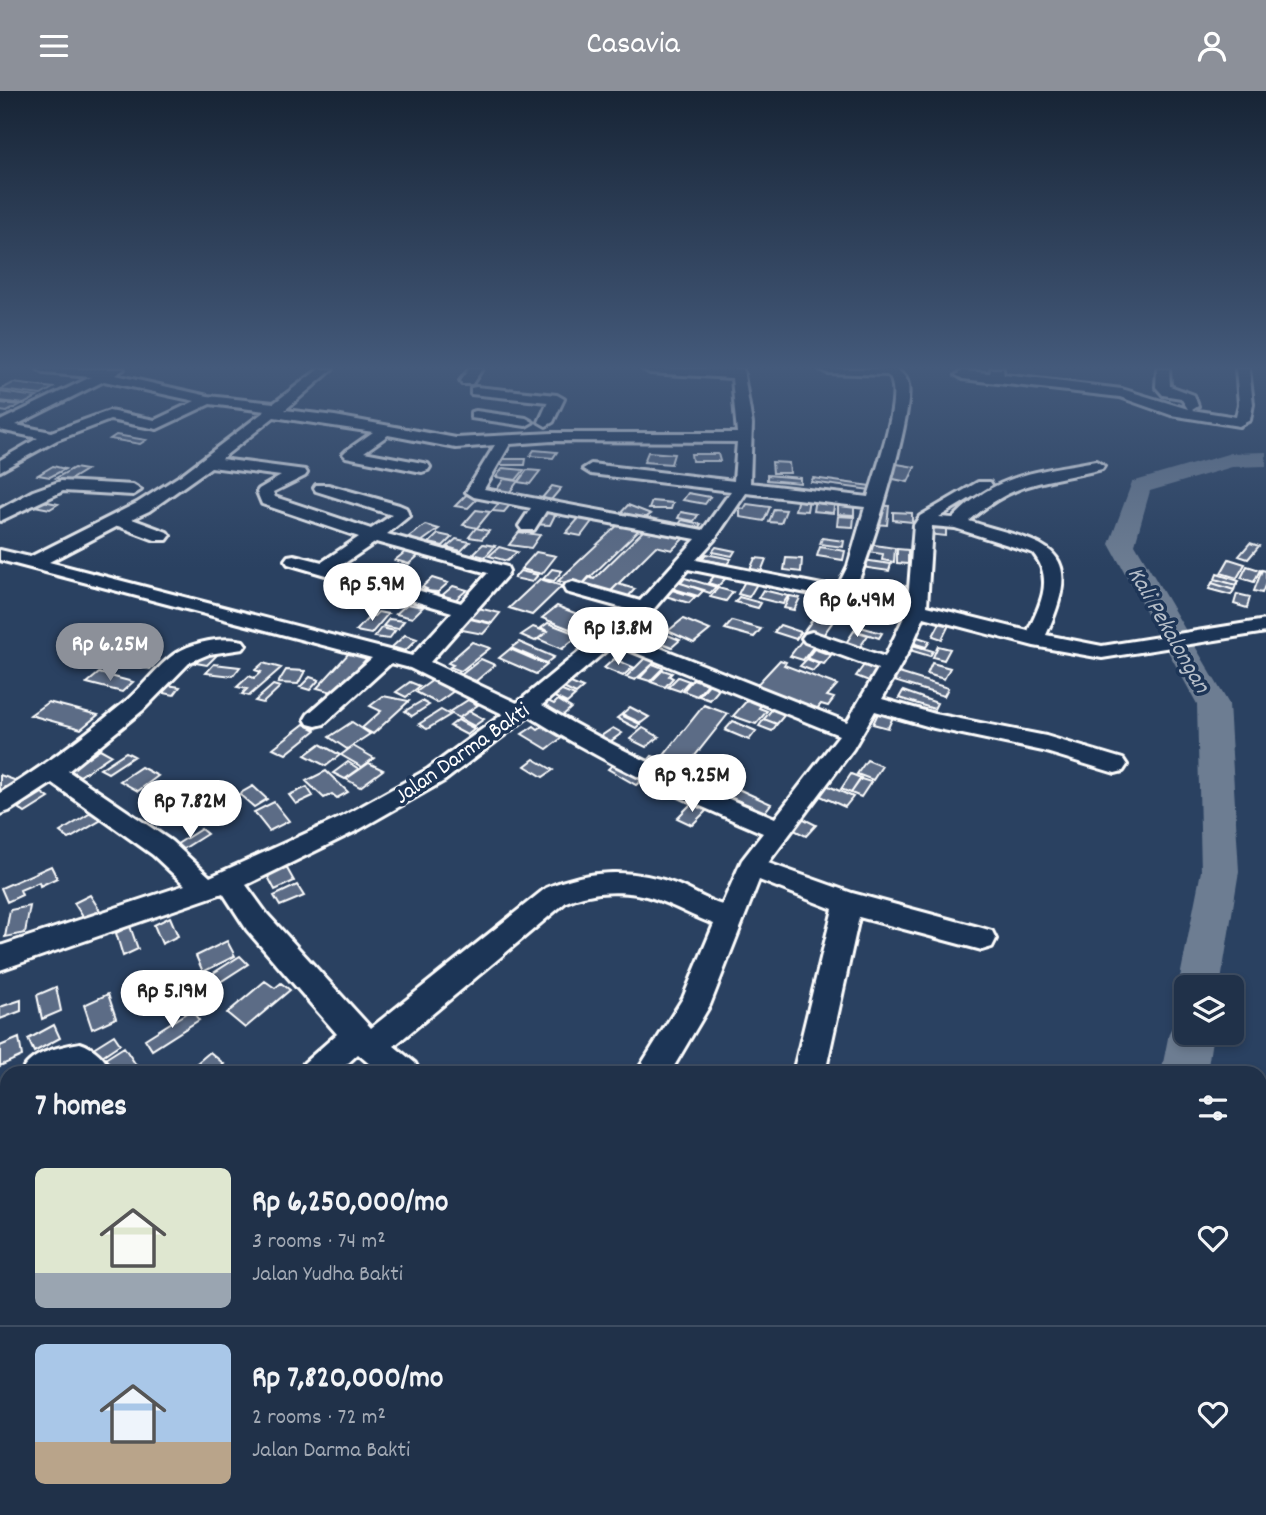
<!DOCTYPE html>
<meta charset="utf-8">
<style>
:root{--surface:#203149;--page:#283950;--text:#f1f3f6;--muted:#a2a9b4;--line:#3d4c61;--accent:#8c9099}
body{margin:0;font-family:Dekko,sans-serif;background:var(--page);color:var(--text);height:100vh;display:flex;flex-direction:column;font-size:26px;white-space:nowrap}
*{box-sizing:border-box;margin:0}
p{font-size:23px;color:var(--muted)}
.icon{flex:none;width:38px;height:38px;fill:none;stroke:currentColor;stroke-width:2;stroke-linecap:round;stroke-linejoin:round}
.map{position:relative;flex:1;overflow:hidden}
.sheet{position:absolute;left:0px;top:975px;width:1267px;height:450px;display:flex;flex-direction:column;background:var(--surface);border-radius:21px 21px 0 0;box-shadow:0 4px 10px #0003,0 0 0 2px var(--line)}
.sheet>*{flex:none}
.buttons{position:absolute;left:1174px;top:884px;display:grid;gap:14px}
.buttons a{display:grid;place-items:center;width:70px;height:70px;border-radius:10px;background:var(--surface);box-shadow:0 4px 10px #0003,0 0 0 2px var(--line);font-size:35px}
.price{position:absolute;translate:-50% -60px;padding:0 16px;border-radius:24px;background:#fff;color:#222;font-size:23px;line-height:46px;filter:drop-shadow(0 2px 4px #0008)}
.price::after{content:'';position:absolute;left:50%;top:42px;width:21px;height:16px;margin-left:-10px;background:inherit;clip-path:polygon(0 0,100% 0,50% 100%)}
.price.selected{background:var(--accent);color:#fff}
ul{padding:0;list-style:none}
li{display:flex;align-items:center;gap:21px;height:175px;padding:0 35px}
li+li{border-top:2px solid var(--line)}
li span{display:grid;place-items:center;flex:none;width:196px;height:140px;border-radius:10px;color:#555}
li>.icon{margin-inline-start:auto}
span .icon{width:84px;height:84px;fill:#fffc;stroke-width:1}
li b{font-size:30px}
h2{display:flex;justify-content:space-between;align-items:center;height:84px;padding:0 35px;font-size:30px}
header{display:flex;justify-content:space-between;align-items:center;height:91px;padding:0 35px;background:var(--accent);color:#fff;font-size:32px;font-weight:600}
.map>svg:first-child{display:block}
.lines{fill:none;stroke-linecap:round;stroke-linejoin:round}
.river{fill:#6d7d92;fill-rule:evenodd}
.building{fill:#5b6c86;stroke:#fff;stroke-width:2}
.minor-casing{stroke:#fff;stroke-width:6}
.minor{fill:#1d3557;fill-rule:evenodd}
.labels{text-anchor:middle;stroke-width:7;stroke-linejoin:round;paint-order:stroke}
.street-label{font-size:23px;fill:#fff;stroke:#1d3557}
.water-label{font-size:24px;font-style:italic;fill:#b6bec8;stroke:#1d3557}
</style>
<header><svg class="icon" aria-label="menu" viewBox="0 0 24 24"><path d="M4 6h16M4 12h16M4 18h16"/></svg>Casavia<svg class="icon" aria-label="person" viewBox="0 0 24 24"><circle cx="12" cy="8" r="4"/><path d="M4 21q1-7 8-7t8 7"/></svg></header>
<div class="map">
<svg width="1266" height="1424" viewBox="0 0 1266 1424">
<rect width="100%" height="100%" fill="#2a4161"/>
<filter id="ink" filterUnits="userSpaceOnUse"><feTurbulence type="fractalNoise" baseFrequency=".0143" numOctaves="2"/><feDisplacementMap in="SourceGraphic" scale="14" xChannelSelector="R" yChannelSelector="G"/><feConvolveMatrix kernelMatrix="1 2 1 2 8 2 1 2 1" color-interpolation-filters="sRGB"/></filter>
<g filter="url(#ink)">
<g class="lines">
<!-- river -->
<path class="river" d="M1266,361V375L1232,376L1150,400L1135,453L1229,613L1239,780L1220,896H1186V909L1178,896L1201,780L1197,613L1109,453L1132,391L1231,362Z
M1186,924V942H1213L1207,982H1161L1169,942L1176,928Z
M979,1418H1041L1038,1424H976Z"/>
</g>
<!-- building -->
<path class="building" d="M13,292L53,297L41,304L0,299Z
M0,301L37,306L24,313L0,310Z
M0,312L20,314L7,321L0,320Z
M116,344L146,349L140,353L110,348Z
M534,359L557,361L553,367L530,365Z
M648,361L674,363L671,373L644,371Z
M691,363H718L720,370H692Z
M501,368H526L525,374H500Z
M772,371L789,372L790,382H773Z
M891,372L915,376L908,391L884,386Z
M53,375L65,378L50,386L38,384Z
M74,377L86,379L68,390L56,387Z
M503,377L524,379L516,389L496,386Z
M527,379L540,380L530,393L518,391Z
M767,384L800,387V392L767,389Z
M813,387L871,395L870,399L811,391Z
M504,388L518,390L509,402L495,401Z
M552,395L561,397L551,409L542,407Z
M688,402L710,406L705,413L683,409Z
M466,404L479,406L468,417L455,415Z
M798,407L809,408L807,420L795,419Z
M815,407L835,409L833,422L813,420Z
M38,409L58,413L50,418L29,414Z
M652,410L673,412L671,418H649Z
M500,411L511,413L504,421L492,420Z
M838,411L854,412V424L838,423Z
M747,413L770,416L764,430L740,426V417L744,418Z
M628,414L651,423L642,429L627,425H618Z
M877,414L889,415L887,434L874,433Z
M542,416L558,418L550,434L532,433Z
M774,418L786,419L781,432L769,431Z
M476,419L490,421L477,437L463,434Z
M681,421L698,424L694,430L678,427Z
M893,421L912,422V431L893,429Z
M838,425L854,426L853,436L837,435Z
M579,427L593,429L581,445L566,442Z
M682,429L701,433L696,440L677,436Z
M621,431L642,436L580,496L558,490Z
M425,434L439,438L421,451L407,447Z
M928,434L946,436V445L927,443Z
M476,437L489,440L482,448L469,446Z
M644,439L661,443L666,439L687,444L672,459L656,455L607,504L580,496L589,486L594,488Z
M519,441L540,444L531,457L509,454Z
M438,443L452,446L443,455L429,452Z
M822,447L844,450L843,456L820,453Z
M456,448L470,451L461,460L447,456Z
M1250,452L1259,455L1248,468L1239,465Z
M483,453L495,455L485,466L473,463Z
M868,453L895,457L894,471L882,469L883,463L867,461Z
M499,456L517,461L507,470L489,465Z
M716,456L735,460L732,465L712,461Z
M820,456L845,460L843,469L817,465Z
M897,458L908,459V473L897,472Z
M405,461L419,464L409,473L395,469Z
M536,461L556,465L542,483L521,478Z
M706,463L731,468L727,473L702,468Z
M755,467L766,468L760,483L749,481Z
M786,467L802,468L801,481L784,479Z
M1229,468L1245,473L1237,487L1221,482Z
M863,469L891,473L889,480L861,476Z
M1247,475L1260,479L1254,491L1241,487Z
M552,478L562,480L554,490L543,488Z
M1262,479L1266,480V492L1262,502L1254,500Z
M520,480L538,484L532,491L514,487Z
M716,483L727,486L718,495L708,492Z
M1217,483L1239,490L1236,494L1215,488Z
M432,487L448,492L438,501L425,500L427,498L422,496Z
M685,487L716,496L710,502L681,492Z
M540,488L562,495L532,524L509,517Z
M1215,488L1236,494L1234,499L1212,492Z
M745,490L757,493L749,506L738,503Z
M853,490L879,496L875,504L849,499Z
M677,491L704,499L698,505L671,497Z
M885,491L916,497L914,503L884,497Z
M1212,492L1234,499L1231,504L1209,498Z
M618,493L635,498L625,509L607,504Z
M361,495L377,499L365,510L349,506Z
M453,495L467,499L454,510L440,506Z
M718,497L733,501L726,510L710,506Z
M669,498L695,506L689,512L662,504Z
M378,499L395,504L386,511L370,507Z
M763,499L788,505L783,513L758,507Z
M1237,503L1250,506L1247,517L1234,513Z
M398,504L415,508L404,515L391,512Z
M790,505L800,507L794,519L784,517Z
M739,506L761,512L758,517L735,511Z
M407,513L423,516L412,527L396,523Z
M557,515L600,532L585,544L542,527Z
M478,517L500,522L492,532L469,527Z
M378,521L388,523L371,543L356,540L370,525H374Z
M816,524L834,529L821,547L803,542Z
M466,527L492,533L483,543L457,538Z
M389,528L404,530L398,538L383,535Z
M683,528L710,539L694,552L668,540Z
M732,530L761,538L754,546L725,538Z
M941,530L950,532L942,548L933,545Z
M548,532L579,544L562,558L538,548L548,540L541,537Z
M780,534L801,541L796,548L774,541Z
M857,535L882,542L879,547L854,539Z
M533,536L547,541L535,550L521,544Z
M381,537L395,540L389,548L374,546Z
M653,538L680,549L672,556L644,545Z
M854,540L868,544L860,556L846,552Z
M111,543L124,545L107,559L95,557Z
M405,544L417,548L405,560L392,556Z
M914,545L930,550L926,556L909,551Z
M803,548L816,552L803,569L790,565Z
M472,551L490,557L461,580L450,576L453,574L448,572Z
M519,551L554,566L546,572L511,557Z
M909,553L933,560L930,565L906,558Z
M938,555L950,558L944,569L933,566Z
M209,558L221,560L207,574L196,572Z
M510,558L547,574L536,583L499,567Z
M814,558L831,564L824,573L807,567Z
M349,562L368,566L336,602L317,597Z
M139,565L159,569L150,578L128,574Z
M645,567L655,571L635,589L626,586Z
M481,568L495,574L476,590L461,584Z
M614,568L633,576L623,585L604,577Z
M807,568L819,573L813,580L800,575Z
M780,569L786,571L784,574L837,594L827,605L834,607L828,615L821,613L812,624L751,600Z
M867,570L880,575L869,590L856,585Z
M263,572L281,577L249,605L242,603L247,598L237,596L249,585L254,587L261,581L255,579Z
M932,572L950,577L944,588L927,583Z
M214,573L240,576L233,585L206,582Z
M653,573L663,577L650,590L640,587Z
M286,579L305,580L298,593L278,592Z
M663,579L672,582L669,585L673,587L665,596L651,591Z
M99,582L133,591L122,601L87,592Z
M899,582L948,597L944,605L894,590Z
M310,586L319,589L310,599L300,596Z
M678,586L689,590L680,600L668,596Z
M693,588L708,593L697,605L683,600Z
M433,589L454,600L437,612L416,601Z
M566,590L583,597L576,603L559,595Z
M410,591L420,595L406,606L396,601Z
M710,592L721,596L710,609L699,605Z
M161,593L180,596L174,604L154,600Z
M273,594L280,596L263,612L255,610Z
M557,598L575,605L567,612L550,604Z
M903,600L937,612L934,618L899,607Z
M383,605L409,610L373,643L362,637L381,620L370,615Z
M751,605L764,610L759,617L767,620L756,633L733,625Z
M468,609L478,614L459,627L449,621Z
M558,609L571,617L560,627L540,618L548,610L554,613Z
M422,610L429,614L412,625L405,620Z
M48,611L98,624L81,638L30,624Z
M704,614L728,623L675,690L641,678L652,665L661,668Z
M630,616L649,626L641,632L622,623Z
M774,616L787,621L777,633L764,628Z
M441,619L450,624L427,638L419,633Z
M469,620L484,628L474,635L459,627Z
M879,620L894,624L888,637L873,633Z
M621,624L640,633L636,637L617,627Z
M764,628L777,633L772,640L759,635Z
M458,629L475,638L467,644L450,635Z
M733,630L756,640L749,649L725,639Z
M352,631L370,643L347,658L329,646Z
M304,633L316,639L286,663L273,657Z
M545,633L567,643L547,658L522,643L534,635L538,638Z
M613,637L622,642L604,655L595,649Z
M643,637L659,646L646,656L630,648Z
M320,653L340,664L326,675L305,664Z
M353,655L374,667L362,676L341,664Z
M100,658L111,664L80,685L69,679Z
M126,661L134,665L108,682L100,678Z
M707,665L725,672L710,692L692,685Z
M534,668L553,679L543,686L525,675Z
M618,669L647,685L636,694L608,678Z
M867,669L882,675L873,689L857,683Z
M348,671L359,678L345,688L333,682Z
M369,672L383,679L360,696L346,688Z
M141,676L158,685L138,700L120,690Z
M326,680L348,701L337,707L332,703L324,707L306,690Z
M851,683L861,687L851,702L841,698Z
M0,684L20,691L7,701L0,699Z
M861,688L871,691L861,706L851,702Z
M822,692L853,706L845,716L814,702Z
M253,695L267,708L254,716L239,703Z
M307,696L313,705L296,713L289,704Z
M736,697L771,713L764,722L728,706Z
M42,702L49,707L25,722L18,717Z
M274,711L289,730L269,740L254,721Z
M693,711L708,718L692,734L677,727Z
M94,720L103,728L69,748L60,741Z
M796,724L816,734L806,745L786,735Z
M201,738L207,743L180,760L174,755Z
M285,774L294,790L275,799L266,782Z
M51,775L57,787L40,795L39,791L20,799L22,804L7,811L1,797Z
M297,794L304,805L280,815L274,805Z
M90,804L101,821L85,829L74,812Z
M30,815L25,842L5,846L10,819Z
M170,826L178,845L162,853L154,834Z
M130,835L138,858L123,865L116,842Z
M227,850L235,865L203,881L196,865Z
M240,865L248,873L200,904L193,895Z
M265,890L275,897L281,892L290,899L245,937L227,922Z
M56,896L61,920L42,928L37,904Z
M108,903L116,927L92,938L84,914Z
M21,909V920L0,928V916Z
M191,919L199,929L152,959L145,948Z
M54,934L60,947L34,961L28,948Z
M114,944L120,953L96,969L90,959Z
M19,947L22,965L0,975V955Z
M124,956L136,974L123,982H103L97,973Z
M210,961L224,973L213,982H185Z"/>
<g class="lines">
<!-- minor casing -->
<g class="minor-casing">
<path id="minor" d="M38,278H124L115,284L208,305L274,312L319,278H333L285,319L335,325L456,347L552,342H737L732,287L650,282L643,278H743L752,333L750,392L868,406C874,385 907,296 887,284L827,282L820,278H895C902,282 907,286 908,294C914,323 869,469 854,500L908,510L914,434L920,425L978,391H990L992,394L939,426L953,427C962,419 969,411 979,405C1012,381 1057,377 1096,370L1104,375L1102,378C1046,392 1014,389 969,430C1045,454 1088,452 1046,544L1102,555L1266,529V541L1102,567L1034,555L924,526L911,556L882,608L935,623L1046,645L1123,668L1127,674L1123,680L1115,682L1043,660L934,637L875,620L853,658L768,772L852,802L982,837L992,840L996,848L992,856L982,859L859,826L825,982H793L833,818L759,789L710,914L670,982H636L683,907L714,833C694,826 677,816 658,809C630,798 593,799 566,811L394,955L415,972L420,982H380L358,963L337,982H299L304,972L337,943L247,839L223,802L0,879V855L185,794L153,764L52,692L9,720L0,723V702C44,675 85,644 125,611C143,596 157,575 176,562C194,551 223,545 243,550L246,554L243,558L209,563L190,571L143,619L68,680L171,750L210,786L342,726L428,678L503,623L410,577L391,572L324,633L316,635L308,633L305,628L308,623L372,567L0,469V459L30,466L137,412L181,384L265,320L210,313L157,338L110,329L57,349L0,380V369L38,347L0,339V330L91,286L44,282ZM104,290L195,310L155,329L109,320L51,341L16,334ZM274,326L373,341L346,360L343,363L346,366L422,381L428,379L430,376L428,373L364,361L388,344L456,357L495,354L466,401L474,406L531,417L519,435L522,439H534L546,420L696,448L640,510L573,491L566,493L564,497L566,501L630,519L517,612L430,571L507,484L509,480L507,476L387,443L409,425L406,417L399,414L328,394H316L314,397L316,400L392,424L371,438L275,406L273,401L305,385L307,382L305,379L221,368ZM552,350L737,351L734,390L591,373L583,378L591,383L731,400L703,439L484,398L510,353ZM211,376L281,385L259,398L257,401L262,413L359,446L322,471L294,464L288,465L285,469L288,473L452,521L412,565L49,471L118,435L155,449H167L170,445L167,441L132,428L149,420ZM746,402L865,416L848,475L837,497L696,469L714,449ZM932,435L955,437L1033,462C1054,487 1041,513 1028,540L927,515ZM376,451L488,482L461,512L339,476ZM688,478L906,522L885,566L812,541L805,543L802,547L805,551L878,578L847,631L625,543L651,521ZM614,553L839,644L775,727C694,694 617,659 542,614ZM529,625C604,672 682,708 763,742L742,769L722,814C706,809 693,800 678,794C635,777 588,778 546,797L371,937L267,823L246,794L360,738L444,690Z
M469,278H482L472,293H462L460,290Z
M991,278H1003L1004,284L1122,298L1188,318L1181,307L1163,304L1156,296L1157,278H1169L1170,295L1194,304L1198,315L1192,319L1236,326L1239,313L1236,278H1249L1253,313L1250,329L1239,335L1171,324L1120,306L963,288L956,284L963,280L990,282Z
M476,296L557,304L564,308L553,331L546,335L539,331L548,311L471,303V297Z
M476,320L526,327L533,331L526,335L471,327V321Z
M61,390L133,394L141,399L133,404L63,400L0,430V418L33,400Z
M80,952C95,957 105,967 112,982H21C31,961 59,956 80,952Z
M0,1000L7,1003V1046L0,1043Z
M7,1097V1137L0,1140V1100Z
M1266,1119V1155L1260,1156V1120Z
M190,1418H236L234,1424H187Z"/>
</g>
<!-- minor -->
<use href="#minor" class="minor"/>
</g>
</g>
<!-- sky -->
<linearGradient id="sky" x2="0" y2="1"><stop stop-color="#172435"/><stop offset="0.58" stop-color="#445a7b"/><stop offset="1" stop-color="#445a7b" stop-opacity="0"/></linearGradient>
<rect width="1266" height="477" fill="url(#sky)"/>
<g class="labels">
<!-- street labels -->
<g class="street-label">
<text transform="translate(461 661) rotate(-35)" y="8">Jalan Darma Bakti</text>
</g>
<!-- water labels -->
<g class="water-label">
<text transform="translate(1170 538) rotate(60)" y="8">Kali Pekalongan</text>
</g>
</g>
</svg>
<div class="buttons">
<a><svg class="icon" aria-label="layers" viewBox="0 0 24 24"><path d="M12 4l9 5-9 5-9-5zM3 14l9 5 9-5"/></svg></a>
</div>
<b class="price" style="left:372px;top:532px">Rp 5.9M</b>
<b class="price" style="left:857px;top:548px">Rp 6.49M</b>
<b class="price" style="left:618px;top:576px">Rp 13.8M</b>
<b class="price selected" style="left:110px;top:592px">Rp 6.25M</b>
<b class="price" style="left:692px;top:723px">Rp 9.25M</b>
<b class="price" style="left:190px;top:749px">Rp 7.82M</b>
<b class="price" style="left:172px;top:939px">Rp 5.19M</b>
<section class="sheet">
<h2>7 homes<svg class="icon" aria-label="filters" viewBox="0 0 24 24"><path d="M4 7h16M4 17h16"/><circle cx="9" cy="7" r="2"/><circle cx="15" cy="17" r="2"/></svg></h2>
<ul>
<li><span style="background:linear-gradient(#dfe7d0 75%,#9aa5b1 0)"><svg class="icon" aria-label="home" viewBox="0 0 24 24"><path d="M3 11l9-7 9 7M6 9v11h12V9"/></svg></span><div><b>Rp 6,250,000/mo</b><p>3 rooms · 74 m²</p><p>Jalan Yudha Bakti</p></div><svg class="icon" aria-label="heart" viewBox="0 0 24 24"><path d="M12 20l-8-8c-3-5 5-10 8-4 3-6 11-1 8 4z"/></svg></li>
<li><span style="background:linear-gradient(#a9c7e8 70%,#b9a48a 0)"><svg class="icon" aria-label="home" viewBox="0 0 24 24"><path d="M3 11l9-7 9 7M6 9v11h12V9"/></svg></span><div><b>Rp 7,820,000/mo</b><p>2 rooms · 72 m²</p><p>Jalan Darma Bakti</p></div><svg class="icon" aria-label="heart" viewBox="0 0 24 24"><path d="M12 20l-8-8c-3-5 5-10 8-4 3-6 11-1 8 4z"/></svg></li>
</ul>
</section>
</div>
